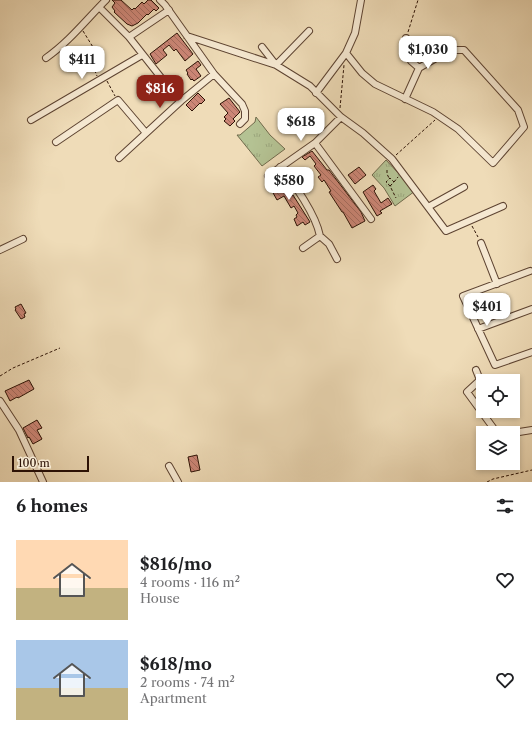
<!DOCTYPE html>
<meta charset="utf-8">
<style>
:root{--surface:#fff;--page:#f2f2f2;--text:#202124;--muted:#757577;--accent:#8f2418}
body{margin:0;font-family:"Libre Caslon Text",serif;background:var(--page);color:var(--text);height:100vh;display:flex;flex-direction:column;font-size:15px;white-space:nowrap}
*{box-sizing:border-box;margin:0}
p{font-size:13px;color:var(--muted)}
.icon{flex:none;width:22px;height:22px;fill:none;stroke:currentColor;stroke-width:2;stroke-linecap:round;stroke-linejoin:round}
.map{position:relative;height:482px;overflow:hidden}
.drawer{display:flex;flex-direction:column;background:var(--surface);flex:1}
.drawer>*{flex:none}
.fabs{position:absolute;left:476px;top:374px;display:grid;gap:8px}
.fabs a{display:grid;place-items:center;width:44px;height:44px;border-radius:0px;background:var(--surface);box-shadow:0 2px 6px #0003;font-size:20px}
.scale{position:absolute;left:12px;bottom:10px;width:77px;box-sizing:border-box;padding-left:4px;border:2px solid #2d1205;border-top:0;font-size:11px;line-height:14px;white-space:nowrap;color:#2d1205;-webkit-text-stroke:3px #f5e8d1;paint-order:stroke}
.price{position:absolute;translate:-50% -34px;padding:0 9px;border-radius:8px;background:#fff;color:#222;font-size:13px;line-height:26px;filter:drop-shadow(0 1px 2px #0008)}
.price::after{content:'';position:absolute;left:50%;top:24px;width:12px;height:9px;margin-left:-6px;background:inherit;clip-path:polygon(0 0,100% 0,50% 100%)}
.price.current{background:var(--accent);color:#fff}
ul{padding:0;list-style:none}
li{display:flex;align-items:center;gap:12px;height:100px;padding:0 16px}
li span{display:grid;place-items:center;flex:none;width:112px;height:80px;border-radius:0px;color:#555}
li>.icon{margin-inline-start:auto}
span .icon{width:48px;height:48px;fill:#fffc;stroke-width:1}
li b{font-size:17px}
h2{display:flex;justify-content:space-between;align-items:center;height:48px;padding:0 16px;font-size:17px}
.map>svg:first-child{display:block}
.park{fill:url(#park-tufts);stroke:#706a4c}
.building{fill:url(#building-back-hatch);stroke:#2d1205}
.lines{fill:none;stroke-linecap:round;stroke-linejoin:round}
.street-casing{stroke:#5e4432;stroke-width:8}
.path{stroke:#2d1205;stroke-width:1;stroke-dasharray:3 2;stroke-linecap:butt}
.street{stroke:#f5e8d1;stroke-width:6}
</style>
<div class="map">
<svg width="532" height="482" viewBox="0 0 532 482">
<defs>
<pattern id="park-tufts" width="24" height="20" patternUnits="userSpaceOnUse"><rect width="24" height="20" fill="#b4c293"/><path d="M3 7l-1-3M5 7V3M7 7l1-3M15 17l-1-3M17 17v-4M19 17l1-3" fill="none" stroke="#9ba67d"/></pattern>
<pattern id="building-back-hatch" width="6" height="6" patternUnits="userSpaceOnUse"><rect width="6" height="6" fill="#cc8676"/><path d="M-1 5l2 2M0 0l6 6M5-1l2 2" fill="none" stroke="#a66c5f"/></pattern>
</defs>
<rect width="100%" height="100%" fill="#efdcb8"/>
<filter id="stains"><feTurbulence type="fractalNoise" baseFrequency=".005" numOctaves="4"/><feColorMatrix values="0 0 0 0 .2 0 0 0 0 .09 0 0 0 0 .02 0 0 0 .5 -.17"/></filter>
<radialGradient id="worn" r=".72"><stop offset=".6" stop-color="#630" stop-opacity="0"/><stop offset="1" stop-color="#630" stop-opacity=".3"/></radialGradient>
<!-- park -->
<path class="park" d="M256,117L270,135L285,149L262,166L237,135H240L255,122Z
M386,160L415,191L395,206L384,188L372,175Z"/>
<!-- building -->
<path class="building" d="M112,0H121L132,10L134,8L135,9L142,2L144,4L148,0H151L159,8L156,11L154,9L148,15L147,14L138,23L132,26L127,24L114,12L115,11L112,7L115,3Z
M177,33L193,54L185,61L176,49L174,51L169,45L163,50L167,55L156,64L150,54Z
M198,61L201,65L196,69L201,76L194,81L192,79L191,80L187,74L188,73L186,70Z
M198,93L205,100L201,104L200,103L192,111L186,105Z
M229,98L240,112L233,119L235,121L230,126L224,121L226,119L224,117L228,113L220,104Z
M312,151L327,170H329L361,212L365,221L352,228L343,212H342L329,192L331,191L324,180L322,182L318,177L321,175L314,166L316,164L310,156L305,160L302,157Z
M359,167L366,175L355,184L348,175Z
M279,177L291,196L293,195L310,222L305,225L303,222L297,226L294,219L297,217L296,215L298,213L294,206L291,208L284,196L277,200L272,191L275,190L271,182Z
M373,185L376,189L374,191L381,203L388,198L392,204L380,211L382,213L377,216L363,192Z
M21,304L26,313L24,314L25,317L21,319L15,310L16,309L15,307Z
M29,380L34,389L18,398L17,397L10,401L5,391Z
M37,420L42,428L37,430L42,439L33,444L29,437L28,438L23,428Z
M197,455L200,470L191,472L188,457Z"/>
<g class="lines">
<!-- street casing -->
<g class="street-casing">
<path id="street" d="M160,0L165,5L214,74L242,104L245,111V119L240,124
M99,7L129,37L170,89L181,101
M187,36L276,65L309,31
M129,37L169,10
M262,47L276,65L310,86L341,117L363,133L392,159L446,231L503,206
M346,53L362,73L375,84L433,112L458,129L493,163L524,127L518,110L464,50H450L419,68
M46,58C69,42 86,20 106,0
M316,93L346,53L355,33L361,0
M405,99L419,68L411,61L405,49L406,38
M31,120L142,55
M56,142L118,100L146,133
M315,143L371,219
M119,158L181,101L214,74
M280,167C294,183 316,215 320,236L303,248
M268,176L315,143L341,117
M428,207L464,187
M320,236L329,244L337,259
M481,243L497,284
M0,250L23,239
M530,271L463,296L495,365L532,352
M478,329L532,309
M476,370L480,380L467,392L497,433
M0,401L19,430L43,482
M513,433L532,430
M169,466L178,482"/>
</g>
<!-- path -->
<path class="path" d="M83,31L96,52L91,61L97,76
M408,32L418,0
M107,81L115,96
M340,108L344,65
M396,155L435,120
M387,170V174L389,178
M394,182L398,177
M390,186L394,182L390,178L386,182L390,186L396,198
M472,226L478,237
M0,376L13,368L60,348
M487,482L493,479L532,470"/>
<!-- street -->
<use href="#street" class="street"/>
</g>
<rect width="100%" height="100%" filter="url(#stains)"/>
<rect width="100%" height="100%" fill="url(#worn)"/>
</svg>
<div class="fabs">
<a><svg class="icon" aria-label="locate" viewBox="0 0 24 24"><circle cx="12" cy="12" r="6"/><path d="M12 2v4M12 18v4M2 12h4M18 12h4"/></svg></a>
<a><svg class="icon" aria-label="layers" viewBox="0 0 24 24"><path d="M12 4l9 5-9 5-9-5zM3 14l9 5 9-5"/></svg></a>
</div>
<div class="scale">100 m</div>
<b class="price" style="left:428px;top:70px">$1,030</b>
<b class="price" style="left:82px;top:80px">$411</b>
<b class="price current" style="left:160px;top:109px">$816</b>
<b class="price" style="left:301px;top:142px">$618</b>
<b class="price" style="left:289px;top:201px">$580</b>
<b class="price" style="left:487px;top:327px">$401</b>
</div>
<section class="drawer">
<h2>6 homes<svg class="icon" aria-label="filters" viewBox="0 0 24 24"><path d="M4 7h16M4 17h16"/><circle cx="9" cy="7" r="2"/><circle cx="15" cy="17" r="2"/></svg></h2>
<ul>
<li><span style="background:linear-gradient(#ffd9b3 60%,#c2b280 0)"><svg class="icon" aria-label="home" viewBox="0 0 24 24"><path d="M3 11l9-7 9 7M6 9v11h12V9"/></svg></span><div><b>$816/mo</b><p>4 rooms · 116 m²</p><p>House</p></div><svg class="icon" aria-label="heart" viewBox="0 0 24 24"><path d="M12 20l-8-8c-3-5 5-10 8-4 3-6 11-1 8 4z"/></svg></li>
<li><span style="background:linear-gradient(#a9c7e8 60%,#c2b280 0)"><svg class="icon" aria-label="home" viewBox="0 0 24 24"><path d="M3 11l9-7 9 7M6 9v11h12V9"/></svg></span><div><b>$618/mo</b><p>2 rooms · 74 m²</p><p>Apartment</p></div><svg class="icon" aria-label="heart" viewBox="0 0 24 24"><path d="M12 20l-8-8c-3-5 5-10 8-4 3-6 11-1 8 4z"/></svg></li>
</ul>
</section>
